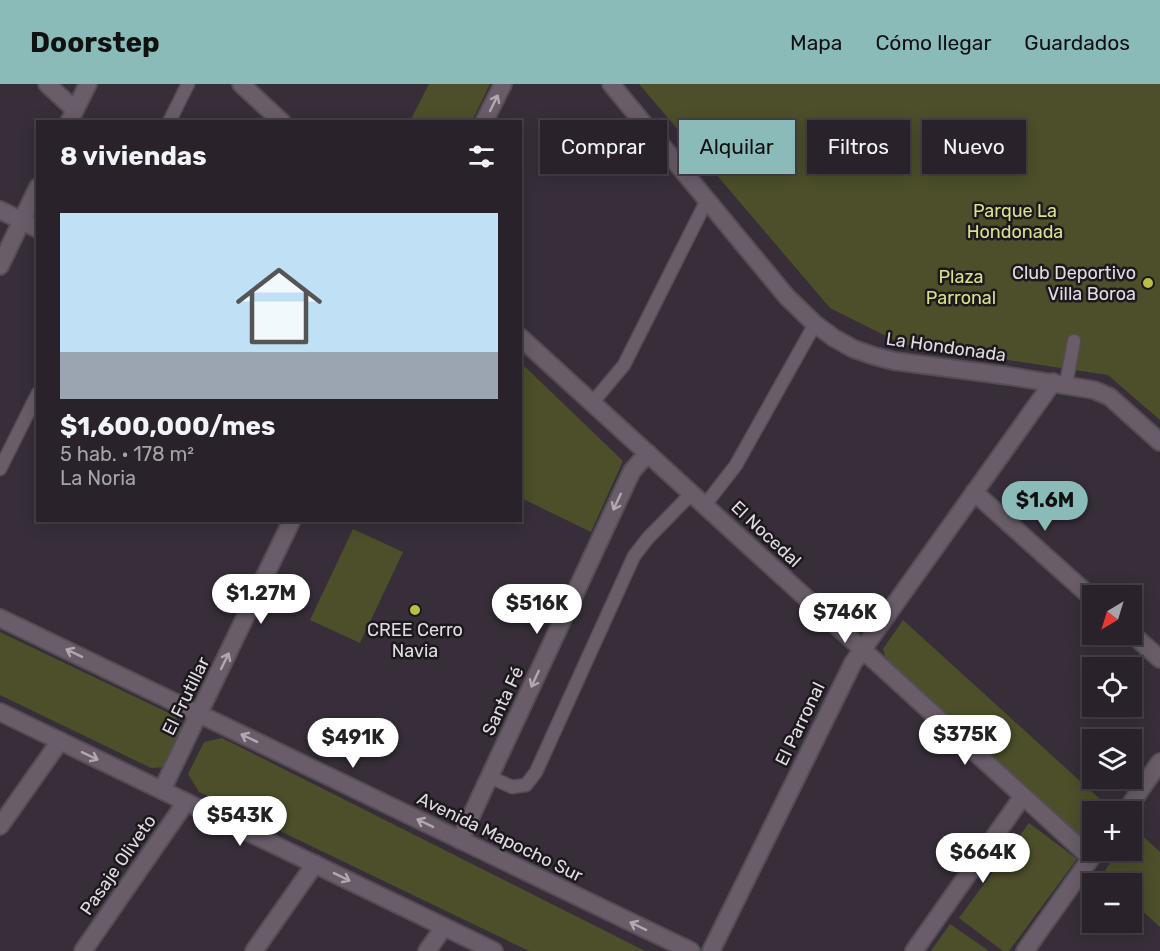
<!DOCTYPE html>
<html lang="es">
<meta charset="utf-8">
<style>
:root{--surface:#29222b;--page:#352f37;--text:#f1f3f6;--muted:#a5a4a9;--line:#453f47;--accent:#8bbbb9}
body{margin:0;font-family:Rubik,sans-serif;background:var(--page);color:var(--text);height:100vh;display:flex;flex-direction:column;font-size:22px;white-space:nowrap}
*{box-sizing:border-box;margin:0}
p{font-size:20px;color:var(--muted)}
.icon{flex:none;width:33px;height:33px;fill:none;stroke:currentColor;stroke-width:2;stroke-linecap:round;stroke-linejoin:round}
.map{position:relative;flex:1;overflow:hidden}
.panel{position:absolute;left:36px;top:36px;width:486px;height:402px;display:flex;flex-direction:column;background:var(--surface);border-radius:0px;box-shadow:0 3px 15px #0003,0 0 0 2px var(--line)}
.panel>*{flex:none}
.top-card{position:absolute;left:540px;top:36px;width:530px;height:54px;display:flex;gap:12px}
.needle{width:39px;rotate:218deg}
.tools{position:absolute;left:1082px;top:501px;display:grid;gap:12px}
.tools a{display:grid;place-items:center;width:60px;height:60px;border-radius:0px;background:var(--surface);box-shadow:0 3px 15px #0003,0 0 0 2px var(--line);font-size:30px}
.price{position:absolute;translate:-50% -51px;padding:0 14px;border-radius:21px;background:#fff;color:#222;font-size:20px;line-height:39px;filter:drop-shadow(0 2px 3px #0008)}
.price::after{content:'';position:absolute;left:50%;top:36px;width:18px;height:14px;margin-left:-9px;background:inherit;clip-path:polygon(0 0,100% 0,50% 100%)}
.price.on{background:var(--accent);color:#111}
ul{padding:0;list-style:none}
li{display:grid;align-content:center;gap:12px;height:318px;padding:0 24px}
li span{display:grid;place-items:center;height:186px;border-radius:0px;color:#555}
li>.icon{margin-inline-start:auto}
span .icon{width:108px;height:108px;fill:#fffc;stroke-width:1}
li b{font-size:26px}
h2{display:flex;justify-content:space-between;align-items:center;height:72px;padding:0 24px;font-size:26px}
.tag{padding:0 21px;border-radius:0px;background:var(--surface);box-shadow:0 3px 15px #0003,0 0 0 2px var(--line);font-size:21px;line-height:54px}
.tag.on{background:var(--accent);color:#111}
header{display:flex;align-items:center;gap:36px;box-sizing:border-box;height:84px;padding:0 30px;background:var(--accent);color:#111}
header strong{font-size:28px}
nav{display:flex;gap:33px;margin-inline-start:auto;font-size:21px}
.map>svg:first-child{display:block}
.green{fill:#4c4f29}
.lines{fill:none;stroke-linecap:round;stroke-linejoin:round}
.service-casing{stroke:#554d56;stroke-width:15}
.minor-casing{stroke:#554d56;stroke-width:20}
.tertiary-casing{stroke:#554d56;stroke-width:20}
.service{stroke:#685d69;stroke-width:12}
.minor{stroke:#685d69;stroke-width:16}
.tertiary{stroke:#685d69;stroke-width:16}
.oneway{stroke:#b1a9b2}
.poi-dot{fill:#b9c046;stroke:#1c181d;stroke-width:2}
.labels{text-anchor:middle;stroke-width:5;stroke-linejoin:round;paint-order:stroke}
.park-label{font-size:18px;fill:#d9e18a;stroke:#1c181d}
.poi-label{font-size:18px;fill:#e1dbe2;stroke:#1c181d;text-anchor:end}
.street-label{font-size:18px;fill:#e1dbe2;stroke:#1c181d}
</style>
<header>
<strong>Doorstep</strong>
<nav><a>Mapa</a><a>Cómo llegar</a><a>Guardados</a></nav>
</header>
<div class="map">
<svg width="1160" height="867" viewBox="0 0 1160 867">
<rect width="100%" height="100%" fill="#372e39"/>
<!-- green -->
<path class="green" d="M429,0H490L472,37H410Z
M639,0H1160V336L1108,291L902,260L830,224Z
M520,278L623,377L591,448L521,414Z
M353,445L403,468L360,559L310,536Z
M903,536L1113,727L1092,728L1091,758L1080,757L885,573L883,565Z
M0,548L175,632L183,646L166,683L151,684L0,611Z
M222,654L645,867H529L199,708L188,690L204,658Z
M1029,739L1077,775L1009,867H1003L959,834Z
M1133,743L1160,768V843L1131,817V800L1112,799L1102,791L1118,767L1131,766V746Z
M950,840L989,867H931Z"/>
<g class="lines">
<!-- service casing -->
<g class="service-casing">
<path id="service" d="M169,38L188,0
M1066,300L1074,257
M593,318L624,281L707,116
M0,385L38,309
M705,421L736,381L815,240
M490,693L512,703L526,701L536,688L634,472L648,454L692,409"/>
</g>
<!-- minor casing -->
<g class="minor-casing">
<path id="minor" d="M47,0L75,26
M241,0L282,38
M611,0L787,213L815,240L834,254L854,265L874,272L894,277L1009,292L1094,306L1110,313L1160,358
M69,38L88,0
M484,38L503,0
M0,126L38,145
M0,182L38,103
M520,253L1091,774
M974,408L1092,514
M1131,549L1160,575
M162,706L292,436
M1125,728L1160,678
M0,742L60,657
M460,756L632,387L648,369
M83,867L186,718
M254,867L315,780
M427,867L444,843
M711,867L853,579L1053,298
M914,867L1023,712
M1025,867L1096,767"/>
</g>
<!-- tertiary casing -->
<g class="tertiary-casing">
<path id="tertiary" d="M0,534L691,867
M0,628L494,867"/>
</g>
<!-- service -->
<use href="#service" class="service"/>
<!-- minor -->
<use href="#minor" class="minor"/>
<!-- tertiary -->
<use href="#tertiary" class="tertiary"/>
</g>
<!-- one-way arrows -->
<defs><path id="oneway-shaft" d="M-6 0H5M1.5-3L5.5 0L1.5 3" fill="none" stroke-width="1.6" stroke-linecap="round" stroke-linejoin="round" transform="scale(1.5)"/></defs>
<g class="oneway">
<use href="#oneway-shaft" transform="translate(494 19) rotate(-64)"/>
<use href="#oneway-shaft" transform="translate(617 418) rotate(115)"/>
<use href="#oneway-shaft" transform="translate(74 569) rotate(-154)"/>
<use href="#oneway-shaft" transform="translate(225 577) rotate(-64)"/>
<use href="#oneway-shaft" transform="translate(535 595) rotate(115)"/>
<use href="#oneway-shaft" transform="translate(249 654) rotate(-154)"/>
<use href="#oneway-shaft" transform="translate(90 672) rotate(26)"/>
<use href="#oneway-shaft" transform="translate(425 739) rotate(-154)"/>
<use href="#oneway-shaft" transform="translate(342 793) rotate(26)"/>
<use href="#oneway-shaft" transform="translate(638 842) rotate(-154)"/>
</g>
<!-- markers -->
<g class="poi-dot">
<circle cx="1148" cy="199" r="6"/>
<circle cx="415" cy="526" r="6"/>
</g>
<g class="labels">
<!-- park labels -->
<g class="park-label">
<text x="1015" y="133">Parque La<tspan x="1015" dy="21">Hondonada</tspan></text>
<text x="961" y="199">Plaza<tspan x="961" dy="21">Parronal</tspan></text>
</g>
<!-- poi labels -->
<g class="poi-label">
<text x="1136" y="195">Club Deportivo<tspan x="1136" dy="21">Villa Boroa</tspan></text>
<text x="415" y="552" text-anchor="middle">CREE Cerro<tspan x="415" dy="21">Navia</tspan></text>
</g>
<!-- street labels -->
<g class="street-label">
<text transform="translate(946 263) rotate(8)" y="6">La Hondonada</text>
<text transform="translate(766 450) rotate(43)" y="6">El Nocedal</text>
<text transform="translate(186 612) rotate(-64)" y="6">El Frutillar</text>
<text transform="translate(503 617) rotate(-65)" y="6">Santa Fé</text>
<text transform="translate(800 640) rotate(-64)" y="6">El Parronal</text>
<text transform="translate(500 753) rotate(26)" y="6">Avenida Mapocho Sur</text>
<text transform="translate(118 781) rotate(-55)" y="6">Pasaje Oliveto</text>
</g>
</g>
</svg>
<div class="tools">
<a><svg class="needle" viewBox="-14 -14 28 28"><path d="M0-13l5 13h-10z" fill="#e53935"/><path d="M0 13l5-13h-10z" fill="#a5a4a9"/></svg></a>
<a><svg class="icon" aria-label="locate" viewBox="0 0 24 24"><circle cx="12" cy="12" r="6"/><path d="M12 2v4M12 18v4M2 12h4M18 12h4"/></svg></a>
<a><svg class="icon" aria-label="layers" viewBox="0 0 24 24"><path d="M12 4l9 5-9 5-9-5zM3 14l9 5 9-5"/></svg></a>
<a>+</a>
<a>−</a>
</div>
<b class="price on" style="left:1045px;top:448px">$1.6M</b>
<b class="price" style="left:261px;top:541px">$1.27M</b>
<b class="price" style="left:537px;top:551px">$516K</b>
<b class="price" style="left:845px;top:560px">$746K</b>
<b class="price" style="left:965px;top:682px">$375K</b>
<b class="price" style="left:353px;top:685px">$491K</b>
<b class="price" style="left:240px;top:763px">$543K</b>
<b class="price" style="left:983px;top:800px">$664K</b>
<div class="top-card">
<a class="tag">Comprar</a>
<a class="tag on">Alquilar</a>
<a class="tag">Filtros</a>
<a class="tag">Nuevo</a>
</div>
<section class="panel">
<h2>8 viviendas<svg class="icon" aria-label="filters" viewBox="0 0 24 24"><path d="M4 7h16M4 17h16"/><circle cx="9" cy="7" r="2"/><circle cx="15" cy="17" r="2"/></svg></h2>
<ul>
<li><span style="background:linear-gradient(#bfe0f5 75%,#9aa5b1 0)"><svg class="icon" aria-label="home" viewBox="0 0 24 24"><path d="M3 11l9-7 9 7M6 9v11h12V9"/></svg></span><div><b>$1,600,000/mes</b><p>5 hab. · 178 m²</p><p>La Noria</p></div></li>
</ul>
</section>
</div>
